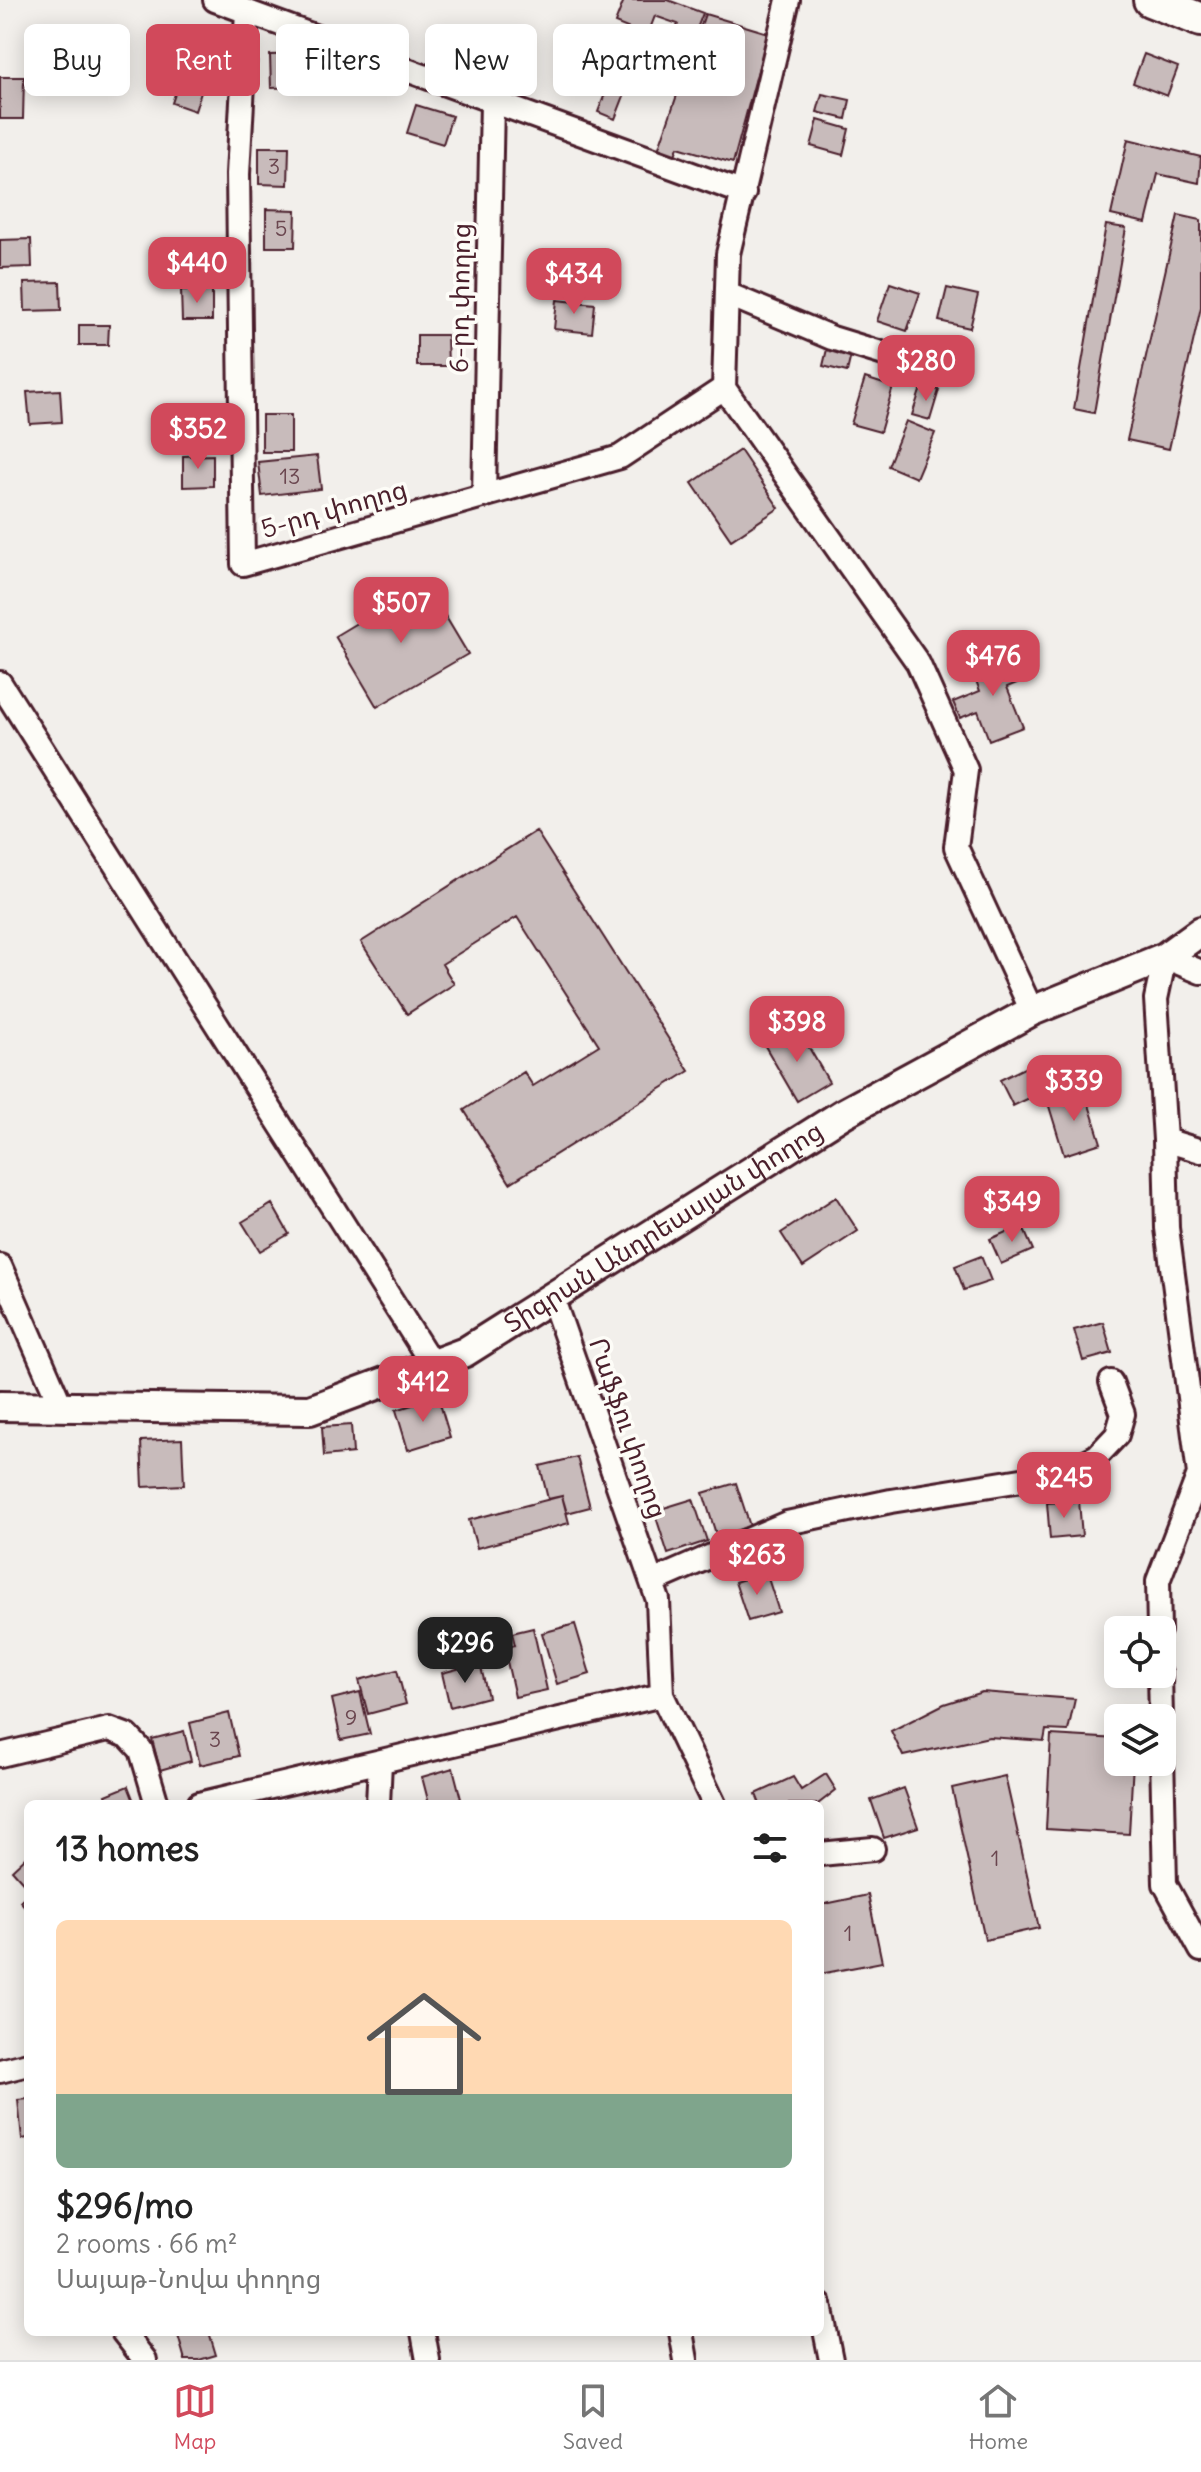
<!DOCTYPE html>
<meta charset="utf-8">
<style>
:root{--surface:#fff;--page:#f6f6f6;--text:#222;--muted:#767676;--line:#e0e0e0;--accent:#d1495b}
body{margin:0;font-family:Delius,"Noto Sans Armenian",sans-serif;background:var(--page);color:var(--text);height:100vh;display:flex;flex-direction:column;font-size:30px;white-space:nowrap}
*{box-sizing:border-box;margin:0}
p{font-size:26px;color:var(--muted)}
.icon{flex:none;width:44px;height:44px;fill:none;stroke:currentColor;stroke-width:2;stroke-linecap:round;stroke-linejoin:round}
.map{position:relative;flex:1;overflow:hidden}
.panel{position:absolute;left:24px;top:1800px;width:800px;height:536px;display:flex;flex-direction:column;background:var(--surface);border-radius:12px;box-shadow:0 4px 20px #0003}
.panel>*{flex:none}
.top-card{position:absolute;left:24px;top:24px;width:800px;height:72px;display:flex;gap:16px}
.fabs{position:absolute;left:1104px;top:1616px;display:grid;gap:16px}
.fabs a{display:grid;place-items:center;width:72px;height:72px;border-radius:12px;background:var(--surface);box-shadow:0 4px 20px #0003;font-size:40px}
.price{position:absolute;translate:-50% -68px;padding:0 18px;border-radius:16px;background:var(--accent);color:#fff;font-size:26px;line-height:52px;filter:drop-shadow(0 2px 4px #0008)}
.price::after{content:'';position:absolute;left:50%;top:48px;width:24px;height:18px;margin-left:-12px;background:inherit;clip-path:polygon(0 0,100% 0,50% 100%)}
.price.current{background:#222;color:#fff}
ul{padding:0;list-style:none}
li{display:grid;align-content:center;gap:16px;height:424px;padding:0 32px}
li+li{border-top:2px solid var(--line)}
li span{display:grid;place-items:center;height:248px;border-radius:12px;color:#555}
li>.icon{margin-inline-start:auto}
span .icon{width:144px;height:144px;fill:#fffc;stroke-width:1}
li b{font-size:34px}
h2{display:flex;justify-content:space-between;align-items:center;height:96px;padding:0 32px;font-size:34px}
.pill{padding:0 28px;border-radius:12px;background:var(--surface);box-shadow:0 4px 20px #0003;font-size:28px;line-height:72px}
.pill.current{background:var(--accent);color:#fff}
.menu{display:flex;justify-content:space-around;align-items:center;height:112px;border-top:2px solid var(--line);background:var(--surface);font-size:22px;color:var(--muted)}
.menu a{display:grid;justify-items:center;gap:4px}
.menu .current{color:var(--accent)}
.map>svg:first-child{display:block}
.building{fill:#c8bbbb;stroke:#4a1f2b;stroke-width:2}
.lines{fill:none;stroke-linecap:round;stroke-linejoin:round}
.minor-casing{stroke:#4a1f2b;stroke-width:28}
.major-casing{stroke:#4a1f2b;stroke-width:34}
.highway-casing{stroke:#4a1f2b;stroke-width:38}
.minor{stroke:#fdfcf7;stroke-width:22}
.major{stroke:#fdfcf7;stroke-width:28}
.highway{stroke:#fdfcf7;stroke-width:32}
.labels{text-anchor:middle;stroke-width:7;stroke-linejoin:round;paint-order:stroke}
.number-label{font-size:22px;fill:#6a464f}
.street-label{font-size:26px;fill:#4a1f2b;stroke:#fdfcf7}
</style>
<div class="map">
<svg width="1201" height="2360" viewBox="0 0 1201 2360">
<rect width="100%" height="100%" fill="#f2efeb"/>
<filter id="ink" filterUnits="userSpaceOnUse"><feTurbulence type="fractalNoise" baseFrequency=".0125" numOctaves="2"/><feDisplacementMap in="SourceGraphic" scale="16" xChannelSelector="R" yChannelSelector="G"/><feConvolveMatrix kernelMatrix="1 2 1 2 8 2 1 2 1" color-interpolation-filters="sRGB"/></filter>
<g filter="url(#ink)">
<!-- building -->
<path class="building" d="M624,0H668L703,13L675,84L657,77L678,24L655,16L615,119L598,112L630,29L615,23Z
M705,14L768,33L733,163L678,147L675,155L658,150Z
M300,54L301,87L271,88L270,55Z
M1144,54L1178,67L1167,96L1133,83Z
M181,76L204,83L195,111L172,103Z
M0,77H24L23,119H0Z
M822,94L850,100L846,119L817,112Z
M416,105L452,116L443,144L407,133Z
M818,120L849,129L843,155L811,146Z
M1128,139L1201,157L1199,183L1158,174L1146,223L1111,215Z
M259,147H289L288,185L259,184Z
M266,209L296,210L295,247H266Z
M1178,215L1201,220V307L1169,449L1127,440Z
M1106,225L1126,228L1094,413L1074,409Z
M31,239L32,267L0,268V240Z
M60,282L61,310L25,311L24,283Z
M890,283L920,293L907,331L877,321Z
M947,288L978,295L970,328L939,321Z
M181,290H212V321H182Z
M557,300L595,304L592,333L554,329Z
M79,325H109L108,345H79Z
M417,335H447L448,366H417Z
M827,349L851,355L847,372L823,366Z
M865,378L893,387L880,432L851,424Z
M922,385L939,390L930,420L912,415Z
M60,390L62,422L30,424L27,392Z
M262,415H291V452H262Z
M906,421L935,433L916,478L888,466Z
M740,450L779,508L731,540L692,483Z
M213,455V486L183,487V456Z
M317,456L321,489L262,496L258,462Z
M425,582L468,654L377,707L335,636Z
M1006,654L1017,683L1007,687L1023,727L989,740L978,711L960,718L953,702L980,691L971,668Z
M536,831L689,1071L510,1183L464,1110L524,1072L533,1086L599,1045L517,917L442,964L454,984L407,1014L361,942Z
M797,1027L829,1082L797,1101L765,1046Z
M1032,1064L1046,1090L1013,1106L1000,1080Z
M1085,1092L1101,1143L1064,1155L1048,1103Z
M836,1197L858,1231L803,1267L781,1233Z
M272,1204L289,1234L260,1251L242,1222Z
M1022,1225L1033,1250L1001,1264L990,1239Z
M981,1256L991,1281L964,1290L955,1266Z
M1103,1322L1112,1353L1083,1361L1074,1330Z
M438,1397L450,1437L408,1450L396,1410Z
M351,1425L353,1453L324,1456L322,1427Z
M182,1439L184,1485L143,1487L141,1441Z
M577,1457L590,1507L567,1513L562,1496L548,1499L540,1466Z
M736,1483L750,1526L717,1537L703,1493Z
M562,1496L569,1523L477,1548L469,1520Z
M693,1499L707,1541L668,1554L654,1511Z
M1079,1501L1082,1536L1050,1539L1047,1503Z
M766,1572L779,1612L748,1621L735,1582Z
M575,1624L590,1674L557,1684L542,1633Z
M533,1628L547,1690L515,1697L504,1648L515,1645L512,1633Z
M480,1663L488,1697L450,1707L442,1673Z
M397,1670L406,1704L368,1714L359,1680Z
M360,1692L370,1734L341,1740L332,1699Z
M982,1692L1075,1699L1068,1731L1046,1730L1044,1741L989,1737L903,1756L891,1731L944,1704Z
M229,1713L239,1756L200,1765L190,1723Z
M184,1731L191,1761L160,1770L152,1739Z
M1051,1735L1118,1739V1762H1133L1129,1834L1046,1829Z
M453,1768L461,1799L429,1804L422,1777Z
M826,1774L836,1790L818,1804H760L756,1794L793,1777L801,1790Z
M1005,1776L1039,1928L985,1940L952,1788Z
M128,1786L135,1804H110L106,1795Z
M904,1788L918,1827L884,1838L871,1800Z
M28,1855V1888L12,1870Z
M28,1893V1910L20,1901Z
M868,1895L882,1962L820,1974V1905Z
M28,2099V2138L22,2139L18,2100Z
M177,2332H209L216,2355L199,2360H185Z"/>
<g class="lines">
<!-- minor casing -->
<g class="minor-casing">
<path id="minor" d="M215,0L744,193
M788,0L728,254L724,388L918,663L966,770L956,847L1032,1011
M247,12L238,174L243,564L620,457L724,388
M727,294L832,338L933,369
M484,496L492,102
M0,683L432,1364
M1201,972L1165,957L1156,999L1165,1140L1201,1151
M0,1266L61,1406
M552,1297L658,1600L662,1695L714,1804
M652,1582L787,1523L891,1501L1034,1478L1076,1467L1097,1456L1117,1435L1123,1414L1111,1382
M1159,1630L1158,1581L1199,1474L1167,1228L1165,1140
M1160,1674L1161,1718
M1162,1754L1165,1884L1201,1950
M0,1755L109,1729L128,1736L141,1750L157,1804
M199,1804L662,1695
M378,1804L380,1762
M820,1854L873,1849
M0,2071L28,2064
M820,2305L831,2360
M123,2332L145,2360
M423,2332L428,2360
M681,2332L686,2360"/>
</g>
<!-- major casing -->
<g class="major-casing">
<g id="major">
<path id="s1" d="M0,1406L310,1410L465,1352L844,1113L1032,1011L1165,957L1201,931"/>
</g>
</g>
<!-- highway casing -->
<g class="highway-casing">
<path id="highway" d="M1150,0L1201,20"/>
</g>
<!-- minor -->
<use href="#minor" class="minor"/>
<!-- major -->
<use href="#major" class="major"/>
<!-- highway -->
<use href="#highway" class="highway"/>
</g>
</g>
<g class="labels">
<!-- number labels -->
<g class="number-label">
<text x="274" y="174">3</text>
<text x="281" y="236">5</text>
<text x="290" y="484">13</text>
<text x="351" y="1725">9</text>
<text x="215" y="1747">3</text>
<text x="995" y="1866">1</text>
<text x="848" y="1941">1</text>
</g>
<!-- street labels -->
<g class="street-label">
<text transform="translate(460 298) rotate(-89)" y="9">6-րդ փողոց</text>
<text transform="translate(334 509) rotate(-16)" y="9">5-րդ փողոց</text>
<text dy="9" stroke="none"><textPath href="#s1" startOffset="710">Տիգրան Անդրեասյան փողոց</textPath></text>
<text transform="translate(628 1428) rotate(71)" y="9">Րաֆֆու փողոց</text>
</g>
</g>
</svg>
<div class="fabs">
<a><svg class="icon" aria-label="locate" viewBox="0 0 24 24"><circle cx="12" cy="12" r="6"/><path d="M12 2v4M12 18v4M2 12h4M18 12h4"/></svg></a>
<a><svg class="icon" aria-label="layers" viewBox="0 0 24 24"><path d="M12 4l9 5-9 5-9-5zM3 14l9 5 9-5"/></svg></a>
</div>
<b class="price" style="left:197px;top:305px">$440</b>
<b class="price" style="left:574px;top:316px">$434</b>
<b class="price" style="left:926px;top:403px">$280</b>
<b class="price" style="left:198px;top:471px">$352</b>
<b class="price" style="left:401px;top:645px">$507</b>
<b class="price" style="left:993px;top:698px">$476</b>
<b class="price" style="left:797px;top:1064px">$398</b>
<b class="price" style="left:1074px;top:1123px">$339</b>
<b class="price" style="left:1012px;top:1244px">$349</b>
<b class="price" style="left:423px;top:1424px">$412</b>
<b class="price" style="left:1064px;top:1520px">$245</b>
<b class="price" style="left:757px;top:1597px">$263</b>
<b class="price current" style="left:465px;top:1685px">$296</b>
<div class="top-card">
<a class="pill">Buy</a>
<a class="pill current">Rent</a>
<a class="pill">Filters</a>
<a class="pill">New</a>
<a class="pill">Apartment</a>
</div>
<section class="panel">
<h2>13 homes<svg class="icon" aria-label="filters" viewBox="0 0 24 24"><path d="M4 7h16M4 17h16"/><circle cx="9" cy="7" r="2"/><circle cx="15" cy="17" r="2"/></svg></h2>
<ul>
<li><span style="background:linear-gradient(#ffd9b3 70%,#7fa58c 0)"><svg class="icon" aria-label="home" viewBox="0 0 24 24"><path d="M3 11l9-7 9 7M6 9v11h12V9"/></svg></span><div><b>$296/mo</b><p>2 rooms · 66 m²</p><p>Սայաթ-Նովա փողոց</p></div></li>
</ul>
</section>
</div>
<nav class="menu">
<a class="current"><svg class="icon" aria-label="map" viewBox="0 0 24 24"><path d="M3 6l6-2 6 2 6-2v14l-6 2-6-2-6 2zM9 4v14M15 6v14"/></svg>Map</a>
<a><svg class="icon" aria-label="saved" viewBox="0 0 24 24"><path d="M7 4h10v16l-5-4-5 4z"/></svg>Saved</a>
<a><svg class="icon" aria-label="home" viewBox="0 0 24 24"><path d="M3 11l9-7 9 7M6 9v11h12V9"/></svg>Home</a>
</nav>
